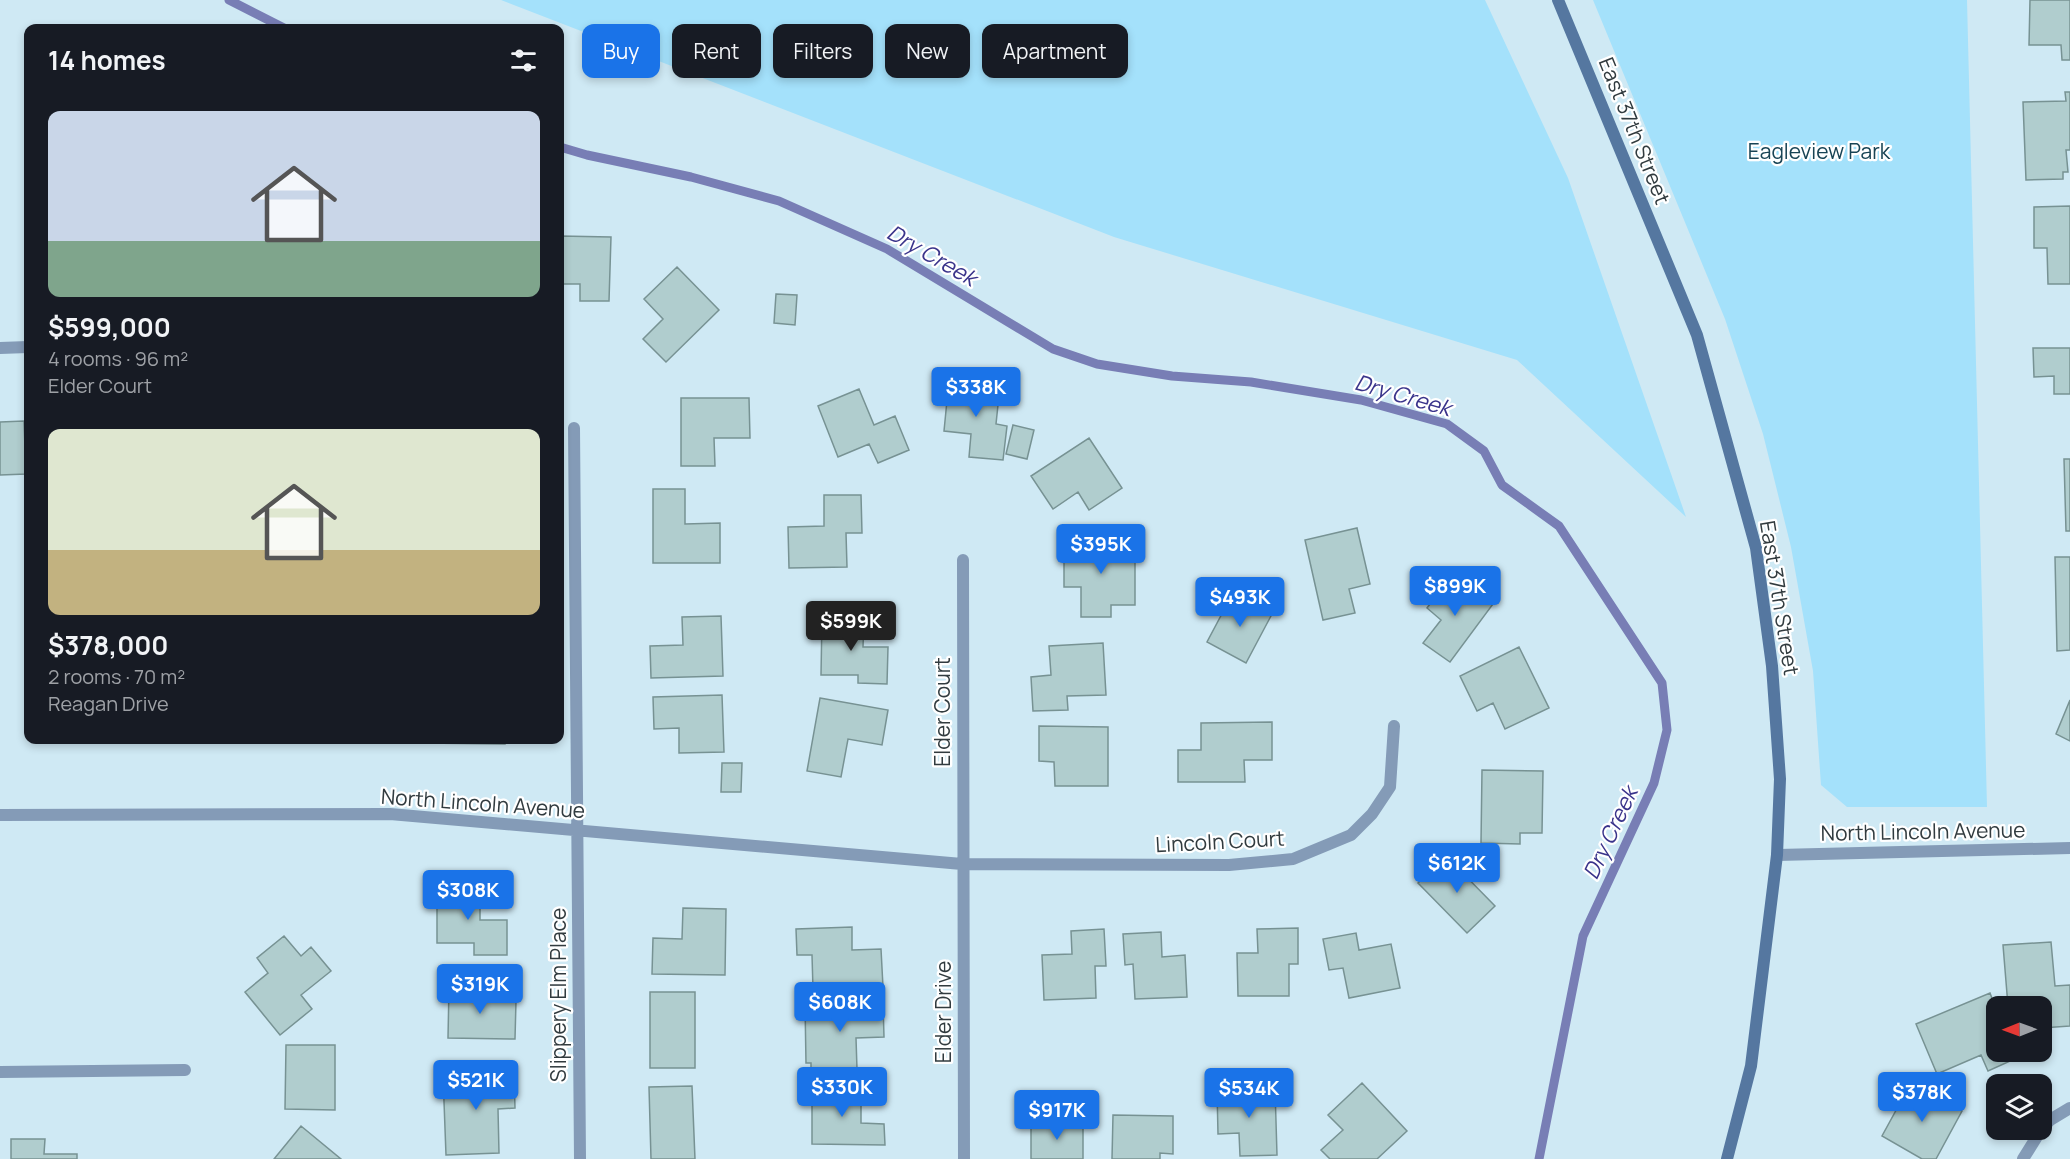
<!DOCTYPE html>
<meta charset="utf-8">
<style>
:root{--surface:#171b24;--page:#20242c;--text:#f1f3f6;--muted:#9ea1a6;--accent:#1a73e8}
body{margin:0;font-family:Manrope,sans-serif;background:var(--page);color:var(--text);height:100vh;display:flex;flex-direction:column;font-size:22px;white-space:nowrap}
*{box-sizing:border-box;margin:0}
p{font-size:20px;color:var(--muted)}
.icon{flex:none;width:33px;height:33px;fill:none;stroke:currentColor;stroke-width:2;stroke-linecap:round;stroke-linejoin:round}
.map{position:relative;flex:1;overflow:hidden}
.panel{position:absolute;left:24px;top:24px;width:540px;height:720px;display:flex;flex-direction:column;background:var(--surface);border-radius:12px;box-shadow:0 3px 9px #0003}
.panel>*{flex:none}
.banner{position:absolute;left:582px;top:24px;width:570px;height:54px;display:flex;gap:12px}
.needle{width:39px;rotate:269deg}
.fabs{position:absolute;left:1986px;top:996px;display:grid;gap:12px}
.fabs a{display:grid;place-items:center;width:66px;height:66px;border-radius:12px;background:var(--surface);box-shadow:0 3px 9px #0003;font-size:30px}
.price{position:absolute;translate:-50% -51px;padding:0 14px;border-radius:6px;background:var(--accent);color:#fff;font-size:20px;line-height:39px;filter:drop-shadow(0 2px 3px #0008)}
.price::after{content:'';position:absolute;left:50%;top:36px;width:18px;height:14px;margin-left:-9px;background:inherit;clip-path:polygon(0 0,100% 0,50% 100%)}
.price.current{background:#222;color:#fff}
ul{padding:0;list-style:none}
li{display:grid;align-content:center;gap:12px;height:318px;padding:0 24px}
li span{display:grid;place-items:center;height:186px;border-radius:12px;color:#555}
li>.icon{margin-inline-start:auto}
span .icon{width:108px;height:108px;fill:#fffc;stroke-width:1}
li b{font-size:26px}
h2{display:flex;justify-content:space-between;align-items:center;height:72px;padding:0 24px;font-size:26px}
.chip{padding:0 21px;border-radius:12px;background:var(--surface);box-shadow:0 3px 9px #0003;font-size:21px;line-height:54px}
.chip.current{background:var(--accent);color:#fff}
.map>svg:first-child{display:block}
.green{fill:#a4e1fb}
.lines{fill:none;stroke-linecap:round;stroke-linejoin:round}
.stream{stroke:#787eb5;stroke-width:9}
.building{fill:#b0cdce;stroke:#779293;stroke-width:1.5}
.minor{stroke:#849bb7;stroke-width:12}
.tertiary{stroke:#849bb7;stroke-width:12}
.secondary{stroke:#5577a0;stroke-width:12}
.labels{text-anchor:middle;stroke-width:4.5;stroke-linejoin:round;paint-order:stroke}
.street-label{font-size:21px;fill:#313b3f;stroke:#fff}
.park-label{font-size:21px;fill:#184455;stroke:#fff}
.water-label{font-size:22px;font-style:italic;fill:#3a348b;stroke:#fff}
</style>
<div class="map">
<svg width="2070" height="1159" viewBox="0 0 2070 1159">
<rect width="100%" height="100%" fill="#cfe9f4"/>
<!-- green -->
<path class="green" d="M501,0H1485L1568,178L1686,517L1517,360L1114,237Z
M1593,0H1967L1987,807H1847L1821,785L1813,671L1791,547L1763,434L1725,319Z"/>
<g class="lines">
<!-- stream -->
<path class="stream" d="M229,0L284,28
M560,147L587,155L691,177L779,201L887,249L1053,349L1097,364L1172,376L1251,382L1361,400L1447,424L1484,451L1502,485L1559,526L1662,683L1667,730L1654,783L1583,936L1539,1159"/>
</g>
<!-- building -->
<path class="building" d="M2030,0H2070V60H2062L2061,45H2029Z
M2065,92H2070V150H2066L2068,172H2063V179L2026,180L2023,102L2066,101Z
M2070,206V284H2048L2047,248H2034V207Z
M560,236L611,237L609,301H580V284H560Z
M677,267L719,310L666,362L643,339L663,319L644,299Z
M776,294L797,295L795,325L774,323Z
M2033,348H2070V394H2054V376L2034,377Z
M949,380L1000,386L996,424L1007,426L1003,460L969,457L971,434L944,431Z
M859,389L874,425L895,416L909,450L878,463L869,444L838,457L818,406Z
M681,398H749L750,438H714L715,466H681Z
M24,421L26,474L0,475V422Z
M1013,425L1034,430L1027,459L1006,454Z
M1089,438L1122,488L1089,510L1078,492L1053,509L1031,476Z
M2064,459H2070V531H2066Z
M653,489H685V524L720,523V563H653Z
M824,495H861L862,533H846L847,567L789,568L788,527L824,526Z
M1357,528L1370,584L1349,589L1355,613L1323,620L1305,540Z
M1064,542H1135V605H1111V617H1081V587H1064Z
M2055,557H2070V650L2057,651Z
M1452,574L1493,604L1450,662L1423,643L1441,620L1427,608Z
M1233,593L1272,614L1246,663L1207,642Z
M721,616L723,676L651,678L650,646L683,645L682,617Z
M822,617H864L863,647H888L887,684L858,683V675H821Z
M1103,643L1106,695L1067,696L1068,710L1033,711L1031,677L1051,675L1049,646Z
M1519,647L1549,708L1505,729L1493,703L1477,711L1460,676Z
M722,695L724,752L679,753V728L654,729L653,697Z
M820,698L888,710L882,745L848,739L841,777L807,771Z
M2070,700V741L2056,734Z
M1272,722V760H1244L1245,782H1178V750H1201V723Z
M1039,726L1108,727V786H1055L1054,762L1039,761Z
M422,740H505V744L422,743Z
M722,763H742L741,792H721Z
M1482,770L1543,771L1542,833H1520V844L1481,843Z
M1446,856L1495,906L1467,933L1418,883Z
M437,886H480V920H507V955H474V943H437Z
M683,908L726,909L725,975L652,974L653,938L682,939Z
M852,927V950L881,949L883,987L813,989L812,955H797L796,929Z
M1298,928V964H1289V996H1238L1237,953H1258L1257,929Z
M1104,929L1106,966H1095L1096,998L1044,1000L1042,955L1072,954L1071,931Z
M1161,932L1162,957L1185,955L1187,997L1135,999L1133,964L1125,965L1123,934Z
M1356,933L1359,950L1391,944L1400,988L1349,998L1343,968L1329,970L1323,939Z
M284,936L301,956L311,947L331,971L301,995L312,1009L280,1035L245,992L268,973L257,958Z
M2051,942L2055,986L2070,985V1026L2042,1028V1006H2008L2003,945Z
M449,987L494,988V1001H516L515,1039L448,1038Z
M650,992H695V1068H650Z
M1990,993L1996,1009V1052H2014L2017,1058L1988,1071L1981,1055L1937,1074L1916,1024Z
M883,1003L884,1037L856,1038L857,1069L811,1070V1063H806L805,1004Z
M286,1045H335V1110L285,1109Z
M514,1073L515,1108L498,1109L499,1153L446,1155L443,1075Z
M1362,1083L1407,1131L1377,1159H1330L1321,1150L1343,1130L1328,1115Z
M1911,1083L1962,1111L1936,1159H1922L1882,1136Z
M812,1085H861V1123L884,1124L885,1145L812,1144Z
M692,1086L695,1159H651L649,1087Z
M1275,1088L1277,1155L1240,1156L1239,1133L1218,1134L1217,1090Z
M1113,1115L1173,1116V1154L1160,1153V1159H1112Z
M1031,1123H1083V1159H1031Z
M301,1126L341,1159H274Z
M11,1139H45L44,1154H77V1159H11Z"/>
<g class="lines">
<!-- minor -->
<path class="minor" d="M0,348L28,347
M574,428L580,1159
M963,560L964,1159
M0,815L390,814L962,864L1229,865L1293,859L1351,835L1372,814L1390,787L1394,726
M0,1072L185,1070
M2042,1129L2050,1120L2070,1108
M2023,1159L2041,1130"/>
<!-- tertiary -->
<path class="tertiary" d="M1777,855L2070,848"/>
<!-- secondary -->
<path class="secondary" d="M1558,0L1697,335L1756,548L1772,666L1780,779L1777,855L1751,1066L1727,1159"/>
</g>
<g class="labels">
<!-- street labels -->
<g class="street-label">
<text transform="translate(1634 131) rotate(68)" y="7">East 37th Street</text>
<text transform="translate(1779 598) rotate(81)" y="7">East 37th Street</text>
<text transform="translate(943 712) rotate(-90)" y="7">Elder Court</text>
<text transform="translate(483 804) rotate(4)" y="7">North Lincoln Avenue</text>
<text transform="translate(1923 832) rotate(-1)" y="7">North Lincoln Avenue</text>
<text transform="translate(1220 842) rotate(-3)" y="7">Lincoln Court</text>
<text transform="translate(559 995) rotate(-90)" y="7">Slippery Elm Place</text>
<text transform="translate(944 1012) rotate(-90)" y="7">Elder Drive</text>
</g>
<!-- park labels -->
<g class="park-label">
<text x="1819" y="159">Eagleview Park</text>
</g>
<!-- water labels -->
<g class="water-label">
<text transform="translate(932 255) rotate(30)" y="8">Dry Creek</text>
<text transform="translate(1403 395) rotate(16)" y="8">Dry Creek</text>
<text transform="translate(1610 833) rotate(-65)" y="8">Dry Creek</text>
</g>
</g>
</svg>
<div class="fabs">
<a><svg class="needle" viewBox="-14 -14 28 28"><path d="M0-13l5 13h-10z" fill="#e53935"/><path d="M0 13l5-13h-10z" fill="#9ea1a6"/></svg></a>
<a><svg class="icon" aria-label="layers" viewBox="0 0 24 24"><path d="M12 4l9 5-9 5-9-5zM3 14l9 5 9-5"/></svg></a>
</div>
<b class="price" style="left:976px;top:418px">$338K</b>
<b class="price" style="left:1101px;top:575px">$395K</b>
<b class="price" style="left:1455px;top:617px">$899K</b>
<b class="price" style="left:1240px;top:628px">$493K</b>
<b class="price current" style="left:851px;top:652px">$599K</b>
<b class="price" style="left:1457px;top:894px">$612K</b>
<b class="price" style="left:468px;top:921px">$308K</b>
<b class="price" style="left:480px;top:1015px">$319K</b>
<b class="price" style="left:840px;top:1033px">$608K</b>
<b class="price" style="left:476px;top:1111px">$521K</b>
<b class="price" style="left:842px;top:1118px">$330K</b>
<b class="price" style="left:1249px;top:1119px">$534K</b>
<b class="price" style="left:1922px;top:1123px">$378K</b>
<b class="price" style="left:1057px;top:1141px">$917K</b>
<div class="banner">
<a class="chip current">Buy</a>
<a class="chip">Rent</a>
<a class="chip">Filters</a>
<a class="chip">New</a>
<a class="chip">Apartment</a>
</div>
<section class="panel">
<h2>14 homes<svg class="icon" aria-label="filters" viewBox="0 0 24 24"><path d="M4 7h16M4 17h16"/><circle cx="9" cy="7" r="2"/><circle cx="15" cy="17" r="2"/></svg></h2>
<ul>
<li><span style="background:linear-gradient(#c9d6e8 70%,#7fa58c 0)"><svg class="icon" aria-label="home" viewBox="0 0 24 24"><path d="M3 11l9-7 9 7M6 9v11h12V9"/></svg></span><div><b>$599,000</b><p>4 rooms · 96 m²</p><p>Elder Court</p></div></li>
<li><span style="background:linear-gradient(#dfe7d0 65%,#c2b280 0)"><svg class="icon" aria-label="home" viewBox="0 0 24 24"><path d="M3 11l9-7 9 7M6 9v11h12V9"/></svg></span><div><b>$378,000</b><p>2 rooms · 70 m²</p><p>Reagan Drive</p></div></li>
</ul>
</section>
</div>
